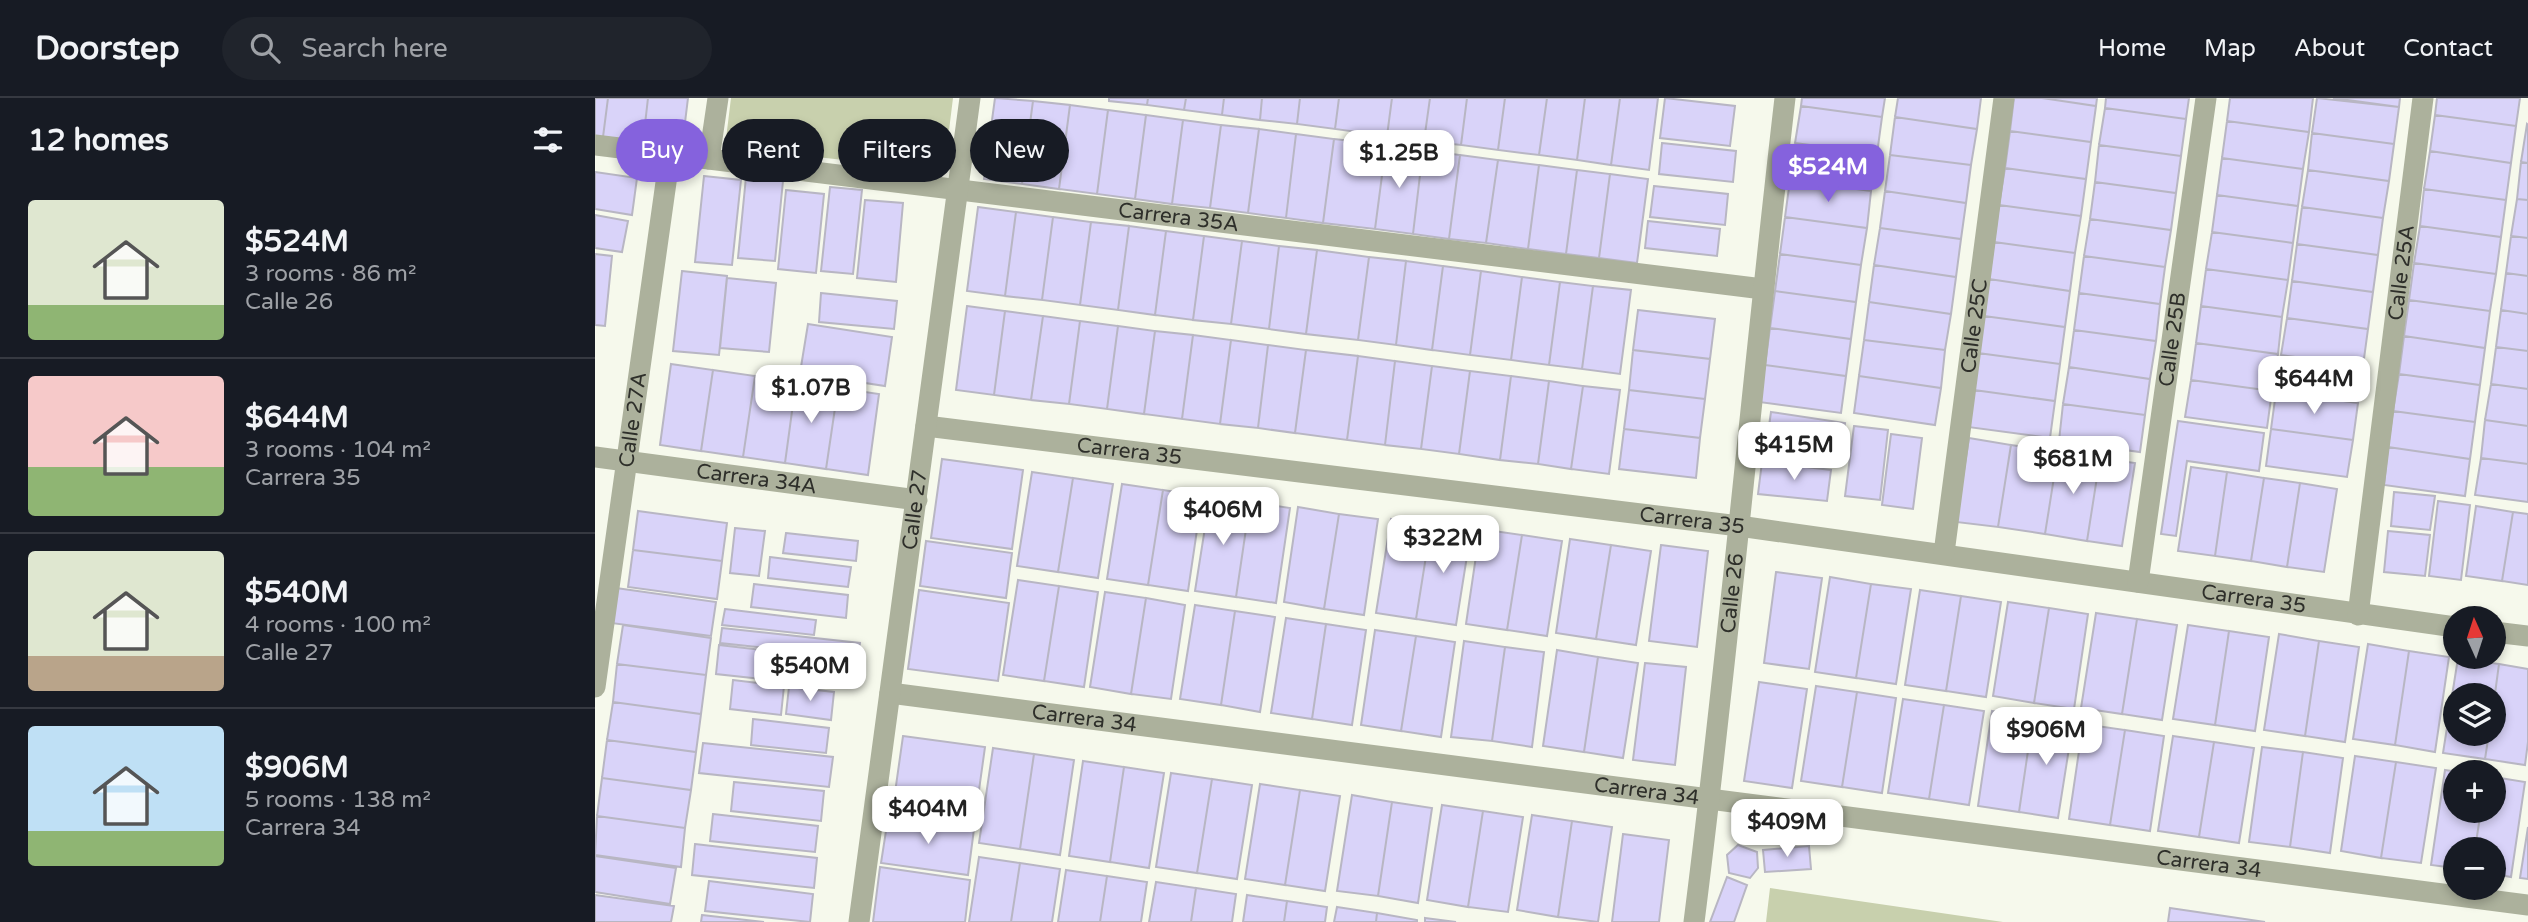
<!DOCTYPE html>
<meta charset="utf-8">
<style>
:root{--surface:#171b24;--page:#20242c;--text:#f1f3f6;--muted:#9ea1a6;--line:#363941;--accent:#8562dd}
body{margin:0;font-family:"Varela Round",sans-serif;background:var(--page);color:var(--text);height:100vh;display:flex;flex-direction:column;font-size:26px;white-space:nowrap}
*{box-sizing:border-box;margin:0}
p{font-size:23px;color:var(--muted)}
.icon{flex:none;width:38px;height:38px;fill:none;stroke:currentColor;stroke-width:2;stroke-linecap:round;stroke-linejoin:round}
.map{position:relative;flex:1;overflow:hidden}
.details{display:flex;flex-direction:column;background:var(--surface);width:595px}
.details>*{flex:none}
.hud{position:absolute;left:21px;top:21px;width:665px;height:63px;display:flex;gap:14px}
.needle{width:46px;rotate:357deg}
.tools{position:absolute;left:1848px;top:508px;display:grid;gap:14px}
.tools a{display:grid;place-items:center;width:63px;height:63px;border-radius:50%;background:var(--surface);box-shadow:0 4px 10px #0003;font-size:35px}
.price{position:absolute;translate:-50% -60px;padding:0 16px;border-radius:14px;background:#fff;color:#222;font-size:23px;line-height:46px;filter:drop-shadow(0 2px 4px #0008)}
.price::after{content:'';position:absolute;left:50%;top:42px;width:21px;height:16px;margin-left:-10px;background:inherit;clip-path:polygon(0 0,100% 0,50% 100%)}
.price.selected{background:var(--accent);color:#fff}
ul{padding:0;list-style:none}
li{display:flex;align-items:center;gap:21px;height:175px;padding:0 28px}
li+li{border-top:2px solid var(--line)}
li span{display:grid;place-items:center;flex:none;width:196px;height:140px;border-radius:7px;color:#555}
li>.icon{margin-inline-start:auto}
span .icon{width:84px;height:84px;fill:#fffc;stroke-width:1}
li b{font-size:30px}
h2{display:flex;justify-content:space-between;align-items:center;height:84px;padding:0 28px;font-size:30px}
.chip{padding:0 24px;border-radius:32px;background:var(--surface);box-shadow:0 4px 10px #0003;font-size:24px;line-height:63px}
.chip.selected{background:var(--accent);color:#fff}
header{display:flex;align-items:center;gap:42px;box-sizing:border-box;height:98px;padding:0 35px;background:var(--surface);border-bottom:2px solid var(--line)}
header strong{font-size:33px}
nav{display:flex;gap:38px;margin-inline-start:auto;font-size:24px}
.search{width:490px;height:63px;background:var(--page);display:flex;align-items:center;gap:18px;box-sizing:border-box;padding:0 24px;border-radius:38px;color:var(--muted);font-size:26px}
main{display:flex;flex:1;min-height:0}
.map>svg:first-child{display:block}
.green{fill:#c8d0ad}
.building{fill:#d9d3f9;stroke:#b8b6c3;stroke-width:2}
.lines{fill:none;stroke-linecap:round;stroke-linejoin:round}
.minor{stroke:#acb19c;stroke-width:21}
.labels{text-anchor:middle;stroke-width:6;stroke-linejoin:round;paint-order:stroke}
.street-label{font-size:21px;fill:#2e2f2a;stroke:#fff}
</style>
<header>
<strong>Doorstep</strong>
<div class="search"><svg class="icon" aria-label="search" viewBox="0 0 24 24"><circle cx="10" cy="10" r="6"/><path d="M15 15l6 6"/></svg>Search here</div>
<nav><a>Home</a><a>Map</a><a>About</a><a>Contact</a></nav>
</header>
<main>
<section class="details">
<h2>12 homes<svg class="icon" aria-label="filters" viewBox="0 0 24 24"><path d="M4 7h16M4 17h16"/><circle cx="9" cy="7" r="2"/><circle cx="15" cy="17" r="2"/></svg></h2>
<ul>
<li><span style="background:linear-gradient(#dfe7d0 75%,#8fb573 0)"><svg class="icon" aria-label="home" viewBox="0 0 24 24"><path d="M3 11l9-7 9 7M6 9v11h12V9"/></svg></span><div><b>$524M</b><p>3 rooms · 86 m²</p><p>Calle 26</p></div></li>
<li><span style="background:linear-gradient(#f6c9c9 65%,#8fb573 0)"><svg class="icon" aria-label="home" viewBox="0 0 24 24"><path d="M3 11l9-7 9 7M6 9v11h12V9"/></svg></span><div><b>$644M</b><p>3 rooms · 104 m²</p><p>Carrera 35</p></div></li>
<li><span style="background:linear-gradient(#dfe7d0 75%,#b9a48a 0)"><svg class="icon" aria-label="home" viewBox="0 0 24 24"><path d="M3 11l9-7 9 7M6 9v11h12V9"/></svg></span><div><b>$540M</b><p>4 rooms · 100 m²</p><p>Calle 27</p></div></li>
<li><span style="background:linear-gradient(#bfe0f5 75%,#8fb573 0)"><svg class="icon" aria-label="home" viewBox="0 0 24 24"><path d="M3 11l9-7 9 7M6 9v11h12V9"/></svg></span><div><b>$906M</b><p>5 rooms · 138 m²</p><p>Carrera 34</p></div></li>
</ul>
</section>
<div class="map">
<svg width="1933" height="824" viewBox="0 0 1933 824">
<rect width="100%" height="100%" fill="#f6f9ec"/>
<!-- green -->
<path class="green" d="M136,0H358L349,73L130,49Z
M1175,790L1408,824H1171Z"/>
<!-- building -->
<path class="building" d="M0,0H13L8,39H0Z
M13,0H53L48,44L8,39Z
M53,0H93L87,49L48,44Z
M400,0L438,3L427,86L389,81Z
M514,0H553L552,7L514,3Z
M553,0H591L589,12L552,7Z
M591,0H629L627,17L589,12Z
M629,0H667L665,22L627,17Z
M667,0H705L702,26L665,22Z
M705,0H744L740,31L702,26Z
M744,0H797L792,38L740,31Z
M797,0H835L829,43L792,38Z
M835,0H872L866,47L829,43Z
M872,0H910L903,52L866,47Z
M910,0H952L944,57L903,52Z
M952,0H990L982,62L944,57Z
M990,0H1025L1016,67L982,62Z
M1025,0H1063L1054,72L1016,67Z
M1070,0L1140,8L1135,48L1065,40Z
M1207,0H1290L1287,19L1206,8Z
M1303,0H1386L1382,31L1300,19Z
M1419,0H1447L1501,8L1496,44L1415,33Z
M1447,0H1502L1501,8Z
M1511,0H1594L1591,21L1510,10Z
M1635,0H1718L1714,34L1632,23Z
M1722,0L1804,9L1799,46L1717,35Z
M1738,0H1805L1804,9Z
M1842,0H1925L1921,28L1840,17Z
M438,3L475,7L464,91L427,86Z
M475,7L513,12L502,96L464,91Z
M1206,8L1287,19L1282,56L1200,45Z
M1510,10L1591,21L1586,58L1504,47Z
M513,12L551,17L540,101L502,96Z
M551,17L588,22L577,106L540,101Z
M1840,17L1921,28L1916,65L1835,53Z
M1300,19L1382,31L1376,67L1295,57Z
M588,22L626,27L615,110L577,106Z
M1632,23L1714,34L1708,71L1627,60Z
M1932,26L1933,27V65L1926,64Z
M626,27L664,31L653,115L615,110Z
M664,31L701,36L691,120L653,115Z
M1415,33L1496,44L1491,81L1410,70Z
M1717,35L1799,46L1794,83L1713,72Z
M701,36L739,41L728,125L691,120Z
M739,41L791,47L780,131L728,125Z
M1067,45L1141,53L1138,84L1064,76Z
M1200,45L1282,56L1276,93L1195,82Z
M791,47L828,52L818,136L780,131Z
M1504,47L1586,58L1581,95L1500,84Z
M828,52L865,57L854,141L818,136Z
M1835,53L1916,65L1911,102L1829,91Z
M865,57L903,62L891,145L854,141Z
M1295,57L1376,67L1371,105L1290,93Z
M1627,60L1708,71L1703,108L1622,97Z
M903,62L944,67L933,151L891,145Z
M1926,64L1933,65V102L1922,101Z
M944,67L982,72L971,156L933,151Z
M1410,70L1491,81L1486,118L1404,107Z
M982,72L1015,76L1004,160L971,156Z
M1713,72L1794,83L1788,120L1707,109Z
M0,74L42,80L37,117L0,111Z
M1015,76L1053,81L1042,165L1004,160Z
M109,78L146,82L137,167L100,164Z
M151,79L188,83L180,163L143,160Z
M1195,82L1276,93L1272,130L1190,119Z
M1500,84L1581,95L1576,132L1495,121Z
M1059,88L1133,96L1130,127L1055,119Z
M235,89L267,92L258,176L226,173Z
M1829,91L1911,102L1906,139L1825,128Z
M191,92L229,96L221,175L183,171Z
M1290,93L1371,105L1366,141L1285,130Z
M1622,97L1703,108L1698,145L1617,134Z
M1922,101L1933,102V140L1916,138Z
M270,102L308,105L301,184L262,180Z
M1404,107L1486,118L1480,155L1399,144Z
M383,109L421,114L410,198L372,193Z
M1707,109L1788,120L1783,157L1702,146Z
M421,114L458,119L447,202L410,198Z
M0,117L33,123L27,154L0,150Z
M458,119L496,124L485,207L447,202Z
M1190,119L1272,130L1266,167L1185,156Z
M1495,121L1576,132L1570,169L1489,158Z
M1053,123L1125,131L1122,158L1050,150Z
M496,124L534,128L523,212L485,207Z
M534,128L571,133L560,217L523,212Z
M1825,128L1906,139L1901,176L1819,165Z
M1285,130L1366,141L1361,179L1279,167Z
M571,133L609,138L598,222L560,217Z
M1617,134L1698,145L1693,182L1611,171Z
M609,138L647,143L636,226L598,222Z
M1916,138L1933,140V178L1911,175Z
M647,143L684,148L674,231L636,226Z
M1399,144L1480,155L1475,193L1394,181Z
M1702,146L1783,157L1778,194L1697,183Z
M684,148L722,152L711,236L674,231Z
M722,152L774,159L763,242L711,236Z
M0,156L17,158L10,228L0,227Z
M1185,156L1266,167L1261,204L1180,193Z
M1489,158L1570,169L1565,206L1484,195Z
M774,159L811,163L801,247L763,242Z
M811,163L848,168L837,252L801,247Z
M1819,165L1901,176L1895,213L1814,202Z
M1279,167L1361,179L1356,216L1274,204Z
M848,168L886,173L875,257L837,252Z
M1611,171L1693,182L1687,219L1606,208Z
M87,173L132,178L124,257L78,253Z
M886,173L927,179L916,262L875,257Z
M1911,175L1933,178V216L1906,212Z
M927,179L965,184L954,267L916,262Z
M132,180L181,185L174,254L125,250Z
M1394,181L1475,193L1470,229L1389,218Z
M1697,183L1778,194L1773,231L1692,220Z
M965,184L998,188L987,271L954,267Z
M998,188L1036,192L1025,276L987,271Z
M1180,193L1261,204L1256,241L1175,230Z
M226,195L302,203L299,231L224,224Z
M1484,195L1565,206L1561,243L1479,232Z
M1814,202L1895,213L1890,250L1809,238Z
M1274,204L1356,216L1350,252L1269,242Z
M372,208L410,213L399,297L361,292Z
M1606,208L1687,219L1683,256L1601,245Z
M1043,212L1120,221L1115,261L1038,252Z
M1906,212L1933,216V253L1901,249Z
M410,213L448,218L436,302L399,297Z
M448,218L485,223L474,306L436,302Z
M1389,218L1470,229L1465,266L1383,255Z
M1692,220L1773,231L1768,268L1686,257Z
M485,223L523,228L512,311L474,306Z
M213,226L297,239L290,288L205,275Z
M523,228L560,233L549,316L512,311Z
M1175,230L1256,241L1251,278L1170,267Z
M1479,232L1561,243L1555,281L1474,269Z
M560,233L598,237L587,321L549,316Z
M598,237L636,242L625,326L587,321Z
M1809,238L1890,250L1885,287L1804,276Z
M636,242L673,247L663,330L625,326Z
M1269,242L1350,252L1346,290L1264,278Z
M1601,245L1683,256L1677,293L1596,282Z
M673,247L711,252L700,335L663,330Z
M1901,249L1933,253V291L1896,286Z
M711,252L763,258L752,342L700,335Z
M1038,252L1115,261L1110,301L1034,292Z
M1383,255L1465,266L1460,303L1379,292Z
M1686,257L1768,268L1763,305L1681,294Z
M763,258L800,263L790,347L752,342Z
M800,263L837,268L826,351L790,347Z
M76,266L118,272L106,353L65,347Z
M1170,267L1251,278L1246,315L1164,304Z
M837,268L875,273L864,356L826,351Z
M1474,269L1555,281L1550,317L1468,306Z
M118,272L160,278L148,359L106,353Z
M875,273L916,278L905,362L864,356Z
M1804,276L1885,287L1880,324L1798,313Z
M160,278L201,284L190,365L148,359Z
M916,278L954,283L943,366L905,362Z
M1264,278L1346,290L1340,327L1259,315Z
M1596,282L1677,293L1672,330L1590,319Z
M954,283L988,288L976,371L943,366Z
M201,284L243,290L231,371L190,365Z
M1896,286L1933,291V328L1890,322Z
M988,288L1025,292L1014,376L976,371Z
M243,290L284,296L273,377L231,371Z
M1034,292L1110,301L1105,340L1029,331Z
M1379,292L1460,303L1455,340L1373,329Z
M1681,294L1763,305L1758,342L1676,331Z
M1468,306L1550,317L1545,354L1464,343Z
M1798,313L1880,324L1875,361L1793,349Z
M1176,314L1250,325L1244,366L1170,356Z
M1890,322L1933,328V366L1886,360Z
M1583,323L1669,335L1664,373L1592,363L1581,438L1566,436Z
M1259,328L1293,332L1285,402L1250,398Z
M1029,331L1105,340L1101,380L1024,371Z
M1676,331L1758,342L1752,379L1671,368Z
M1296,336L1327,340L1318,411L1287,407Z
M1374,340L1416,347L1403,429L1361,424Z
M1416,347L1463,354L1450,436L1403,429Z
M1793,349L1875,361L1870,398L1789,387Z
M1463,354L1505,360L1492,443L1450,436Z
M1505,360L1540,365L1527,448L1492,443Z
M1886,360L1933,366V404L1880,397Z
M347,361L428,372L417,451L336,440Z
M1167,364L1236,372L1232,403L1163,396Z
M1596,369L1632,374L1620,458L1583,453Z
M437,374L478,380L463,474L422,468Z
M1632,374L1669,380L1656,463L1620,458Z
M478,380L518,386L503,480L463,474Z
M1669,380L1705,385L1692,469L1656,463Z
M1705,385L1742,391L1729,474L1692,469Z
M527,386L568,392L553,487L512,481Z
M568,392L607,398L593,493L553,487Z
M1799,394L1840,398L1835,432L1796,428Z
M615,398L655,404L641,499L600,493Z
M1843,403L1875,407L1866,482L1834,478Z
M655,404L695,410L681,505L641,499Z
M1881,408L1918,414L1907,483L1871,478Z
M703,409L744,416L729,511L689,504Z
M43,413L132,425L127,463L38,452Z
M1918,414L1933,416V487L1907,483Z
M744,416L783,421L769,517L729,511Z
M796,421L836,427L821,521L781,515Z
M836,427L876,433L861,527L821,521Z
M140,430L170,433L164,478L135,475Z
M885,431L927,437L912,532L871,526Z
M1793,433L1835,437L1830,478L1789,474Z
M191,435L263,443L261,463L188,455Z
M927,437L967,443L952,538L912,532Z
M975,441L1016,447L1001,541L961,535Z
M331,443L417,455L411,500L325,488Z
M1016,447L1056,453L1041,547L1001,541Z
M1066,447L1113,453L1102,549L1054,543Z
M38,452L127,463L122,501L33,489Z
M175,459L256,469L253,489L173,480Z
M1181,474L1227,480L1214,571L1169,565Z
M1235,479L1276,486L1261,580L1220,574Z
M423,482L464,488L449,583L408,577Z
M159,486L253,497L251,520L156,509Z
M1276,486L1316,491L1301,586L1261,580Z
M464,488L503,494L489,589L449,583Z
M21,490L121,504L116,538L16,525Z
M324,492L414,505L403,583L313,571Z
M1325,492L1366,498L1351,593L1310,587Z
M510,494L551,500L536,596L495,589Z
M1366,498L1406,504L1391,599L1351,593Z
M551,500L590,507L576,601L536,596Z
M1413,504L1454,510L1439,605L1398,598Z
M600,507L640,513L626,607L585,601Z
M1454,510L1493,516L1479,611L1439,605Z
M130,511L221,522L219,537L127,527Z
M640,513L680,519L665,614L626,607Z
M1501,515L1542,521L1527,616L1486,610Z
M691,520L731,526L717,621L676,615Z
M1542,521L1582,527L1567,622L1527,616Z
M731,526L771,532L757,627L717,621Z
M28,527L116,540L111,577L22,566Z
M1593,527L1634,533L1620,627L1578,621Z
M127,530L265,545L263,560L125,545Z
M780,532L821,538L806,633L766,627Z
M1634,533L1674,539L1660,633L1620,627Z
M1684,536L1724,543L1710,638L1669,632Z
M821,538L860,544L846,639L806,633Z
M869,543L910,549L897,643L856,639Z
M1724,543L1764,549L1750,644L1710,638Z
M1773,546L1814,553L1800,647L1758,641Z
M124,547L253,562L250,590L121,576Z
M910,549L949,554L937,649L897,643Z
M962,552L1003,559L989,654L948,648Z
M1814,553L1854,559L1840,654L1800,647Z
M1003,559L1043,565L1028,660L989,654Z
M1863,560L1904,566L1899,603V597H1860V635H1894L1890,661L1848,655Z
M1050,565L1091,569L1080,667L1038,662Z
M22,566L111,577L106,616L18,604Z
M1904,566L1933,571V644L1930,667L1890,661L1894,635H1899V603Z
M138,582L189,588L186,617L135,611Z
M1164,584L1212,591L1197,690L1149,683Z
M1221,588L1262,594L1247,689L1206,683Z
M194,589L239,594L236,622L191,616Z
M1262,594L1301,600L1287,695L1247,689Z
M1308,601L1349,607L1334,701L1293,695Z
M18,604L106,616L101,654L12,642Z
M1349,607L1389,613L1374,707L1334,701Z
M1397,613L1438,619L1424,714L1383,708Z
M1438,619L1478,625L1463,720L1424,714Z
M158,621L234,630L231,655L156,647Z
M1488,626L1530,632L1515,727L1474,721Z
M1530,632L1569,638L1555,733L1515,727Z
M308,638L390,649L379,728L297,716Z
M1578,638L1619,644L1604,739L1563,733Z
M12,642L101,654L96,692L7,680Z
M1619,644L1659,650L1644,745L1604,739Z
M108,645L238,659L234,689L104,675Z
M1667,649L1708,654L1695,749L1654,744Z
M398,650L439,656L425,751L384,745Z
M1708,654L1748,660L1735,755L1695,749Z
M439,656L479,662L465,757L425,751Z
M1760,658L1801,664L1786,760L1746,753Z
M488,663L529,669L515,764L474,758Z
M1801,664L1841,670L1826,765L1786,760Z
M529,669L569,675L554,770L515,764Z
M1850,672L1863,674H1860V712H1886L1880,751H1860V770L1836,767Z
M576,675L617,681L602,775L561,769Z
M1899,679L1930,684L1916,779L1899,776V751H1880L1886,712H1899Z
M7,680L96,692L90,730L2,718Z
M617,681L657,687L642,781L602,775Z
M139,684L229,693L226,723L136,713Z
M665,686L705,692L690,787L650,781Z
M705,692L745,698L730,793L690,787Z
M757,697L797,704L783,798L742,793Z
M797,704L837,710L823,805L783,798Z
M847,707L888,713L873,809L832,802Z
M888,713L928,719L913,814L873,809Z
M118,716L223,728L220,754L115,743Z
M937,717L977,723L963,819L922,812Z
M2,718L90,730L86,769L0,757Z
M293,720L379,731L373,777L286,765Z
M977,723L1017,729L1003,824L963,819Z
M1933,729V781L1925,780Z
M1028,736L1074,742L1064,824H1017Z
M100,746L222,760L219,790L97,777Z
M1143,747L1162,754L1163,770L1155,780L1134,775L1132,757Z
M1214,748L1216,771L1170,774L1168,752Z
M0,758L81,770L75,806L0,794Z
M384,759L425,765L416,824H374Z
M425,765L465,771L457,824H416Z
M285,769L375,782L370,824H278Z
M471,772L512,778L505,824H463Z
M512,778L552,784L546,824H505Z
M1132,779L1152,787L1139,824H1115Z
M114,783L218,796L215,824L110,813Z
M561,784L601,790L596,824H554Z
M601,790L641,796L637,824H596Z
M0,797L79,808L76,824H0Z
M652,797L692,803L689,824H648Z
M692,803L732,809L730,824H689Z
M742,809L782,815L781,824H739Z
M1575,810L1670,824H1573Z
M782,815L822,822V824H781Z
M107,817L169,824H106Z
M830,820L861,824H830Z"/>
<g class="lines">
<!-- minor -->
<g class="minor">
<path id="s1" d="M0,47L1168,191"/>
<path d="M114,61L123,0"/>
<path id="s2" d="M331,328L1144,428L1860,529"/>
<path id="s3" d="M0,359L322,402"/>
<path id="s4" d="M1349,455L1409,0"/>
<path id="s5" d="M1543,484L1611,0"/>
<path id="s6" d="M1763,517L1828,0"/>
<path d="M1899,534L1933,538"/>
<path id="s7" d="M0,589L75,56"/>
<path id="s8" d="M295,595L1933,807"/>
<path id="s9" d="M264,824L375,0"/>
<path id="s10" d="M1099,824C1134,550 1158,274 1190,0"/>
</g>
</g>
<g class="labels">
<!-- street labels -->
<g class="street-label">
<text dy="7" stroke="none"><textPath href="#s1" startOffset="588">Carrera 35A</textPath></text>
<text dy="7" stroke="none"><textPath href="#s6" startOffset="345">Calle 25A</textPath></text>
<text dy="7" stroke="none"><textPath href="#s4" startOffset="229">Calle 25C</textPath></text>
<text dy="7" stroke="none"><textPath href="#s5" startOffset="245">Calle 25B</textPath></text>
<text dy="7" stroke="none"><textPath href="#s7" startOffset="270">Calle 27A</textPath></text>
<text dy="7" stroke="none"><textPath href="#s2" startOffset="205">Carrera 35</textPath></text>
<text dy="7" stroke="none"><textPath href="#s3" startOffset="163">Carrera 34A</textPath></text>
<text dy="7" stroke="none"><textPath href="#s9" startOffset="416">Calle 27</textPath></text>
<text dy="7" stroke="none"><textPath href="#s2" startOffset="772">Carrera 35</textPath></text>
<text dy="7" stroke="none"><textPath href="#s10" startOffset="331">Calle 26</textPath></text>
<text dy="7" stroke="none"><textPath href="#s2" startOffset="1339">Carrera 35</textPath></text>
<text dy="7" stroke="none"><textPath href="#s8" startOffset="196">Carrera 34</textPath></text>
<text dy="7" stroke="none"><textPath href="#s8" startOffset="763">Carrera 34</textPath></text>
<text dy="7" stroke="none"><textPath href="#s8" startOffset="1330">Carrera 34</textPath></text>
</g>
</g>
</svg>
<div class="tools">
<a><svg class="needle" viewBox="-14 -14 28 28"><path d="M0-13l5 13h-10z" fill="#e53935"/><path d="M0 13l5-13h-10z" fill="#9ea1a6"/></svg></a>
<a><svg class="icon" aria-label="layers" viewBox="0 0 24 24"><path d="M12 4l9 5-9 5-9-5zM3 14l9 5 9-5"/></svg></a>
<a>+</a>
<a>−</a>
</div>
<b class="price" style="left:804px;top:92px">$1.25B</b>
<b class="price selected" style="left:1233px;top:106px">$524M</b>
<b class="price" style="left:1719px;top:318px">$644M</b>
<b class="price" style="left:216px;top:327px">$1.07B</b>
<b class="price" style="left:1199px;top:384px">$415M</b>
<b class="price" style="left:1478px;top:398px">$681M</b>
<b class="price" style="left:628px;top:449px">$406M</b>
<b class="price" style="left:848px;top:477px">$322M</b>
<b class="price" style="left:215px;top:605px">$540M</b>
<b class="price" style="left:1451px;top:669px">$906M</b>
<b class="price" style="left:333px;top:748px">$404M</b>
<b class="price" style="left:1192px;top:761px">$409M</b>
<div class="hud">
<a class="chip selected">Buy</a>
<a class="chip">Rent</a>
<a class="chip">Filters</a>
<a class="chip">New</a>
</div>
</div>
</main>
